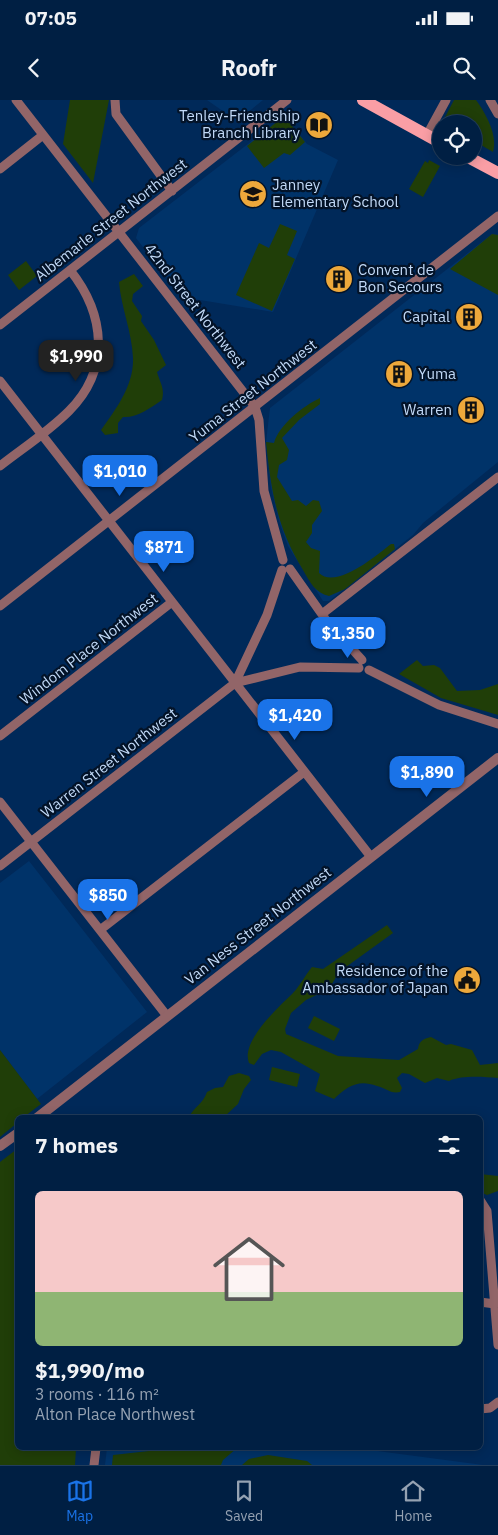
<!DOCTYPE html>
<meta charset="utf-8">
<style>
:root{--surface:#001f43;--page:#0a274a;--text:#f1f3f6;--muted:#95a2b2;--line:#223d5c;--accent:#1a73e8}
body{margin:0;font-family:"IBM Plex Sans",sans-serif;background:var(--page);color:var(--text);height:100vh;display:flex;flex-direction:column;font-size:19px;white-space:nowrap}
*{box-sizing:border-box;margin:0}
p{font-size:16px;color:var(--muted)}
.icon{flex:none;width:28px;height:28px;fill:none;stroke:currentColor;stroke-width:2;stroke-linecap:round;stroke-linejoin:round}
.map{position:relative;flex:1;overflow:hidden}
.drawer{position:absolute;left:15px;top:1015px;width:468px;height:335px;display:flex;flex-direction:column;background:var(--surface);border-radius:8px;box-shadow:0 2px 12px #0003,0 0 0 1px var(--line)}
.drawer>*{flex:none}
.controls{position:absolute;left:432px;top:15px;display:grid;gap:10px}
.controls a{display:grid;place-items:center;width:50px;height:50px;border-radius:50%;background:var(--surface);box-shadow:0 2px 12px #0003,0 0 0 1px var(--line);font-size:25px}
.price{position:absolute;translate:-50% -42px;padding:0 11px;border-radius:10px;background:var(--accent);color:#fff;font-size:16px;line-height:32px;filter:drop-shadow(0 1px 2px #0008)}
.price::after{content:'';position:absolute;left:50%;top:30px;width:15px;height:11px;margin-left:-8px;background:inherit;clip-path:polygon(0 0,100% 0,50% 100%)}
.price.current{background:#222;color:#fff}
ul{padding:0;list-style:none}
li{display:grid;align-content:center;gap:10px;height:265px;padding:0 20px}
li span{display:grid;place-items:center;height:155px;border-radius:8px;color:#555}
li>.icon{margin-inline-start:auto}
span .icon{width:90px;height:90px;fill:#fffc;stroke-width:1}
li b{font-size:21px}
h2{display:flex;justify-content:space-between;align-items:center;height:60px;padding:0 20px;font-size:21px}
.status{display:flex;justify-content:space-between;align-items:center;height:35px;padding:0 25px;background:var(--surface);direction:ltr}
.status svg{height:14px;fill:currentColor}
header{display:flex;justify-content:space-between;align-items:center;height:65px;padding:0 20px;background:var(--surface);font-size:22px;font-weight:700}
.dock{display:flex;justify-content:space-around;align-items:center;height:70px;border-top:1px solid var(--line);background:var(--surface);font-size:14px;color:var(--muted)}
.dock a{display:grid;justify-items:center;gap:2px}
.dock .current{color:var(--accent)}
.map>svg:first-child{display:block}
.built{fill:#003369}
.green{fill:#203e08}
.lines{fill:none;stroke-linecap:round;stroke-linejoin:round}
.minor{stroke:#926568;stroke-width:9}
.tertiary{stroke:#926568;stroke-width:10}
.primary{stroke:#fa9ea5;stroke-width:12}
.labels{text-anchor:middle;stroke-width:4.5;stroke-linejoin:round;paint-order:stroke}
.poi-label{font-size:15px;fill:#c2daf8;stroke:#031328;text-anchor:end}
.street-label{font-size:15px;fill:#c2daf8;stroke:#031328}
</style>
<div class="status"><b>07:05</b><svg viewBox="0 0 49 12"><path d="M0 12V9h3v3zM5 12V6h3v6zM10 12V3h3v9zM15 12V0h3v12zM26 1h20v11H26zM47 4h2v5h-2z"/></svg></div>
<header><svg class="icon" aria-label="back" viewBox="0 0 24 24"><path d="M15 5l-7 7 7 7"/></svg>Roofr<svg class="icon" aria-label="search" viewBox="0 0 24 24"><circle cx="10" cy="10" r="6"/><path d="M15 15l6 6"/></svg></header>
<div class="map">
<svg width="498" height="1365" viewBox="0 0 498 1365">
<rect width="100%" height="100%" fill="#002959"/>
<!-- built -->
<path class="built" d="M207,0H263L237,21Z
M284,16L307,44L338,60L273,212L182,197L136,138L139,128Z
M492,134L498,135V362L423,423L413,435L329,501H323L288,446L279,421L271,387L266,342L270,308Z
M29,761L147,912L37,999L0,950V783Z
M107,1348H355L483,1365H105Z"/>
<!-- green -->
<path class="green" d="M70,0H109L93,83L63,44Z
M454,0H476C486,14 498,35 493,52L474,41V24L442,23Z
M284,16L305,42L290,55L284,53L264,68L247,46Z
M429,60L440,66L423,97L409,89L425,61L428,63Z
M280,124L297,131L287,155L295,159L272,211L236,195L259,143L269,148Z
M492,134L498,135V195L450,169Z
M26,161L37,176L19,190L8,175Z
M134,174L143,186L133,194L132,201L142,216L141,221L154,240L166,265L157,272C160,283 165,288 162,300C150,308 137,318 123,317L118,323V333L105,335L101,330C116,309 134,285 133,258C132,232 121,207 119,182Z
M320,298V304L299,320L282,338L289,350L287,360L279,365L277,377L292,401L298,400L306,406L313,400L319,401L322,411L312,425V433L306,442L311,448L320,451L319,473C336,490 377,455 391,444H394L395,449L345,489L329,496C315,493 310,482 303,470C277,428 271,391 266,342L274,343C279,325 303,306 320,298Z
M417,560L423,566L434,565L440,568L457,591L480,590L498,584V615L441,598L399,574Z
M387,825L393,833L339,872L329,889L306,900L291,913L285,929L286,934L338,956L399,960L418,949C419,941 423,939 431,937L446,945L451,944L472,950L480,965L498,963V978C484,977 462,975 449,981L437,978L425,983L409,974L402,973L397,978L402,988L400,992C390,994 386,988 377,986C358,979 348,986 334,999L315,991L320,974L281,952L271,950L262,954L254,965L249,963C240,941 280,906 293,893C300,886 305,875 312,867L323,869Z
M314,916L340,929L334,941L308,928Z
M0,950L41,1004L24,1017L18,1018L17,1023L0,1037Z
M272,967L300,974L297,987L269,980Z
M239,973L249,976L251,980L244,989L238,1004L224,1017H189C194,1007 203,1004 207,992L215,988L223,987L229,976Z
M17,1049L18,1348H76L75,1365H0V1062Z
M480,1074L498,1076V1091L487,1095L480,1092Z
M151,1348H237L223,1360L221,1365H112L113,1355L149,1351Z
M268,1355L307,1361L312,1365H242L249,1359Z"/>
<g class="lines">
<!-- minor -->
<path class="minor" d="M16,0L255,307L259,320L264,391L283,460
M115,0L116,14L172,91
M490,0L498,14
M427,35L446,0
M0,69L43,35
M0,225L287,0
M0,281L371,757
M0,366C23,348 48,332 69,311C111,269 105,214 70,170
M290,469L326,520L362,560
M0,506L498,116
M322,514L498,377
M369,570L439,605L498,624
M235,583L267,515L282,470
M0,636L172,502
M0,702L167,916
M0,766L235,583L300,567L359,568
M100,830L304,672
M480,1100L487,1111L498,1245
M480,1202L495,1204
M480,1309L490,1308L498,1302
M94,1365L96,1348"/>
<!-- tertiary -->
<path class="tertiary" d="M37,1018L498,658
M0,1046L18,1033"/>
<!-- primary -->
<path class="primary" d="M363,0L441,43
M466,56L498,73"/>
</g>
<!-- icons -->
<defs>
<g id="library-disc" transform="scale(1.4375)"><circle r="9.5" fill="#eda83b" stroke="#031328"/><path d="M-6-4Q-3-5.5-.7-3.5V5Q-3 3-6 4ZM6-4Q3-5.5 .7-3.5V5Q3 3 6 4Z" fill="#111"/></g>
<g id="school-disc" transform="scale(1.4375)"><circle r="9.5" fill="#eda83b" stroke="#031328"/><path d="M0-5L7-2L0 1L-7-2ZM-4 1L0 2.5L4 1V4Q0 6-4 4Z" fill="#111"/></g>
<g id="building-disc" transform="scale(1.4375)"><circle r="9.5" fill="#eda83b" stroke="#031328"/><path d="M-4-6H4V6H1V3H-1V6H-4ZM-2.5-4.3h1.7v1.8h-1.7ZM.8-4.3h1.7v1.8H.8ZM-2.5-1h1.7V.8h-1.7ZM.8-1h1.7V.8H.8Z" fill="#111"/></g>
<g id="civic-disc" transform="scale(1.4375)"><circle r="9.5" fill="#eda83b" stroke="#031328"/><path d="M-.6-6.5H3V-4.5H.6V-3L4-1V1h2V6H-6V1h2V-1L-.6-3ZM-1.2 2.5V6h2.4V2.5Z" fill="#111"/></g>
</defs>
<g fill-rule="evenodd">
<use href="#library-disc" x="319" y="25"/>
<use href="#school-disc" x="253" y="94"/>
<use href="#building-disc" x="339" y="179"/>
<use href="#building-disc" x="469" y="217"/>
<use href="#building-disc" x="399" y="274"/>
<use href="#building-disc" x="471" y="310"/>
<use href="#civic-disc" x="467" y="880"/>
</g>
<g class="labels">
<!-- poi labels -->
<g class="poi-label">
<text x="300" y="21">Tenley-Friendship<tspan x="300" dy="17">Branch Library</tspan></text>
<text x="272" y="90" text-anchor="start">Janney<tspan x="272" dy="17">Elementary School</tspan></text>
<text x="358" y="175" text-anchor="start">Convent de<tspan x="358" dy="17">Bon Secours</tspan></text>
<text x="450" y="222">Capital</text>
<text x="418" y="279" text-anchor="start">Yuma</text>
<text x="452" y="315">Warren</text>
<text x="448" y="876">Residence of the<tspan x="448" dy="17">Ambassador of Japan</tspan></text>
</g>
<!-- street labels -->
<g class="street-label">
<text transform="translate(111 120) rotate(-38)" y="5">Albemarle Street Northwest</text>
<text transform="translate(195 206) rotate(52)" y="5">42nd Street Northwest</text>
<text transform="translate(253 291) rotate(-38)" y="5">Yuma Street Northwest</text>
<text transform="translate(89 549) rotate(-38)" y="5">Windom Place Northwest</text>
<text transform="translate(109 663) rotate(-38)" y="5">Warren Street Northwest</text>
<text transform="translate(258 826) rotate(-38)" y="5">Van Ness Street Northwest</text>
</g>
</g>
</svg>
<div class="controls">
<a><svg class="icon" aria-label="locate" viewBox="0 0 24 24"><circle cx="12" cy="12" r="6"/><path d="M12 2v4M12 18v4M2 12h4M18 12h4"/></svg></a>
</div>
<b class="price current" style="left:76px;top:282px">$1,990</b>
<b class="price" style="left:120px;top:397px">$1,010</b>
<b class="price" style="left:164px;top:473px">$871</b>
<b class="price" style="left:348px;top:559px">$1,350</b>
<b class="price" style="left:295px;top:641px">$1,420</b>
<b class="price" style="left:427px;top:698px">$1,890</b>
<b class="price" style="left:108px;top:821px">$850</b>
<section class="drawer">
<h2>7 homes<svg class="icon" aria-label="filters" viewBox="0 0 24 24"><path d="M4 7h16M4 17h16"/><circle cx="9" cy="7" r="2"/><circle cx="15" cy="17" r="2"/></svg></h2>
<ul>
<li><span style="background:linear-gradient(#f6c9c9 65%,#8fb573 0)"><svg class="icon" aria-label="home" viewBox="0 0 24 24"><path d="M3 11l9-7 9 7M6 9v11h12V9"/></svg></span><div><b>$1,990/mo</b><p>3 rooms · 116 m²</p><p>Alton Place Northwest</p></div></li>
</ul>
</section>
</div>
<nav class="dock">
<a class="current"><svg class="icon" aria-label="map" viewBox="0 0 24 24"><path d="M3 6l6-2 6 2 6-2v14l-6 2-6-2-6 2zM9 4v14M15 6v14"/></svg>Map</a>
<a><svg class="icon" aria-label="saved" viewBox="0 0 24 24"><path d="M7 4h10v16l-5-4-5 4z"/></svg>Saved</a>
<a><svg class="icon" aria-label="home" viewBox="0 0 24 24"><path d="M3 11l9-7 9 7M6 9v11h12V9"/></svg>Home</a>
</nav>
